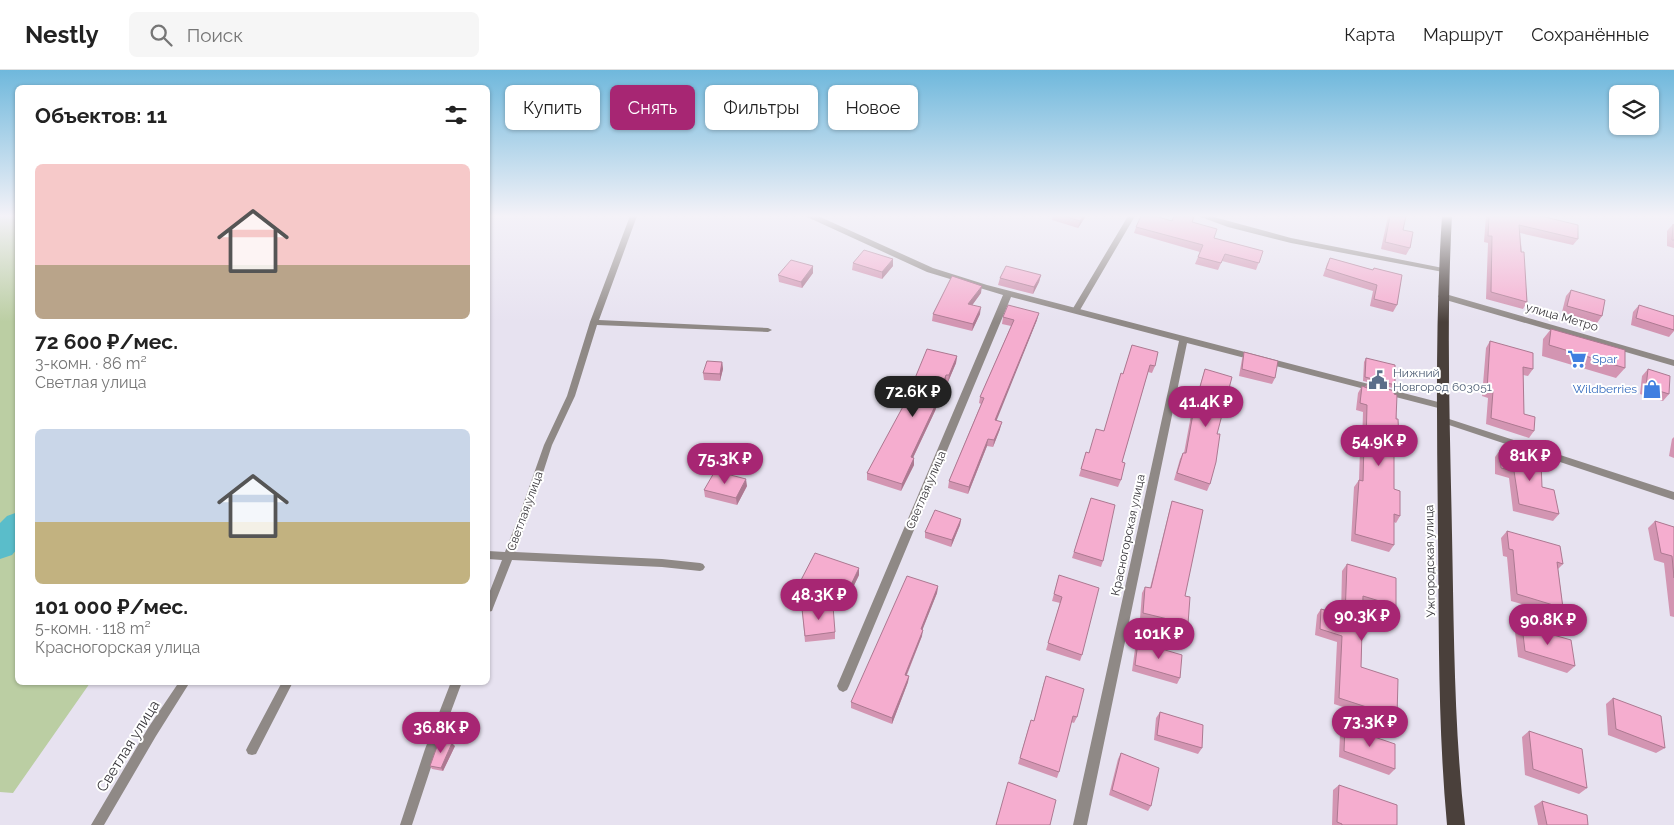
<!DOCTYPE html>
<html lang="ru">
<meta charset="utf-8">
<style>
:root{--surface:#fff;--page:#f6f6f6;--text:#222;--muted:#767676;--line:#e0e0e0;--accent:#a72673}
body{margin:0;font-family:Raleway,sans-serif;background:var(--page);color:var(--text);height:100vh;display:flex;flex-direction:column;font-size:19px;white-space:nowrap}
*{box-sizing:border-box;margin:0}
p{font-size:16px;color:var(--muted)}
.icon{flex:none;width:28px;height:28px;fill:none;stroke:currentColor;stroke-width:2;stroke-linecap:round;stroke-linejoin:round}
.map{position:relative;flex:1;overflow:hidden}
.details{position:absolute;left:15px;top:15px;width:475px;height:600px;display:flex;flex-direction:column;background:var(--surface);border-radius:8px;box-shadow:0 1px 4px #0004}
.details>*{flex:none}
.guide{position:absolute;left:505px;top:15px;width:475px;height:45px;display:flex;gap:10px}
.controls{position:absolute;left:1609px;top:15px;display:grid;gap:10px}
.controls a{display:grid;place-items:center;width:50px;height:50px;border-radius:8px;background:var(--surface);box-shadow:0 1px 4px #0004;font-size:25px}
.price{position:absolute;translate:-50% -42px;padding:0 11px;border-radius:18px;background:var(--accent);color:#fff;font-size:16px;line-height:32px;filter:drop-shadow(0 1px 2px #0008)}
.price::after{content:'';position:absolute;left:50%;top:30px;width:15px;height:11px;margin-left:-8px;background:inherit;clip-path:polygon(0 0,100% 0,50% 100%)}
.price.selected{background:#222;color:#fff}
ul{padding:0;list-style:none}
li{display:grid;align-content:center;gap:10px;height:265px;padding:0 20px}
li span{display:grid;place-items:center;height:155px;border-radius:8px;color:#555}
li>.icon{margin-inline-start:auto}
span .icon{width:90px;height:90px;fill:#fffc;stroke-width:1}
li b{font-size:21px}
h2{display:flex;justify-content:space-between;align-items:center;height:60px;padding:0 20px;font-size:21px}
.chip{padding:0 18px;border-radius:8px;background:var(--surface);box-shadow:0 1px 4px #0004;font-size:18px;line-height:45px}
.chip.selected{background:var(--accent);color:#fff}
header{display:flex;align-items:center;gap:30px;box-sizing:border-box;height:70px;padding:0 25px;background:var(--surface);border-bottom:1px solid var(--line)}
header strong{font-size:24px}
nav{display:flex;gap:28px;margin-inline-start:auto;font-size:18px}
.search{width:350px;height:45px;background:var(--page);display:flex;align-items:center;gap:12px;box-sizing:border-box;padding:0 18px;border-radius:8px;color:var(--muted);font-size:19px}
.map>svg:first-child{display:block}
.green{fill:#bbcea3}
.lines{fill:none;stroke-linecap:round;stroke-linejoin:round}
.river{fill:#5abdca;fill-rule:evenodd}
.service{fill:#8f8986;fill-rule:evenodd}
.minor{fill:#8f8986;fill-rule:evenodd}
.tertiary{fill:#8f8986;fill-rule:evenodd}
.primary{fill:#4a403b;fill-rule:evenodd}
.wall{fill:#d395b2}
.shaded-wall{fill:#ac7991}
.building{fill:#f5adcf;stroke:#ac7991}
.labels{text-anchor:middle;stroke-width:4;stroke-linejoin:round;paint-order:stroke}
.street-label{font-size:12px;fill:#39373c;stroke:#fff}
.shop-label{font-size:12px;fill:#366cbe;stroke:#fff;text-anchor:start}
.service-label{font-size:12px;fill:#4e5e75;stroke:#fff;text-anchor:start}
.near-street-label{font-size:15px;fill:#39373c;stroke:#fff}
</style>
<header>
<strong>Nestly</strong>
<div class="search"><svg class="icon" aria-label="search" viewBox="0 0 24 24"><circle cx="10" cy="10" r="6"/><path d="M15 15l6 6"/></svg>Поиск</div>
<nav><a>Карта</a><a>Маршрут</a><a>Сохранённые</a></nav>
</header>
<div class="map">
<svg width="1674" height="755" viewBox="0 0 1674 755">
<rect width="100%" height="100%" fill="#e7e2f0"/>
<!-- green -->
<path class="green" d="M0,146H18V612L90,613L13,723L0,722Z"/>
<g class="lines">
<!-- river -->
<path class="river" d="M18,442V478L12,485L0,489V453L7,446Z"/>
<!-- service -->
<path class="service" d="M630,146H637L599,250L768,258L772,260L768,262L597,255L575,326L552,375L530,443L515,482L662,489L700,493L703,494L705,497L703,500L700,501L662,497L512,490L493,538L492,541L488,542V526L502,490L488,489V481L505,482L520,443L544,375L567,326L590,252Z
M1128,146H1135L1080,240L1076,242H1073L1072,240Z
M1443,347L1674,422V430L1440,352L1439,350Z
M179,612H190L156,666L104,755H91L148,658Z
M282,612H293L256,684L252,685L248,684L246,680L248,676Z
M451,612H462L437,679L412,755H400L425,679Z"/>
<!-- minor -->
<path class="minor" d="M805,146H818L933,198L987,215L1442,333L1447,336L1442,339L1187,273L1087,755H1073L1179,271L1011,227L849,616L847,620L843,622L839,620L837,616L1003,225L927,202Z
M1198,146H1210L1291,168L1443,198L1447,200L1443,202L1291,173L1228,157Z"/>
<!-- tertiary -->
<path class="tertiary" d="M1442,223L1674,290V296L1439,228L1438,226Z"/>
<!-- primary -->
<path class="primary" d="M1442,146H1452C1446,252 1450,358 1452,464C1454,561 1454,658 1465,755H1447C1438,658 1439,561 1438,464C1437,358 1435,252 1442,146Z"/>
</g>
<!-- wall -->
<path class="wall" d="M1053,146H1086L1078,158L1052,150Z
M1174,146H1195L1192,153L1214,168L1263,181L1256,200L1222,191L1218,200L1195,194L1200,182L1134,163L1136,157L1172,151Z
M1388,146H1406L1403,160L1410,178L1406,185L1381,179Z
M1486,146H1541L1578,169L1573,175L1520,163L1527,232L1523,239L1486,229L1488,173L1484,172Z
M1673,154L1674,155V178L1667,176V161Z
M1330,188L1373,200L1374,198L1397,235L1393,242L1370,236L1373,221L1323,206L1327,194Z
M893,189V196L882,209L852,200L853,193Z
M813,196V203L802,218L779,212L778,205Z
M1041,205L1039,212L1033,224L998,215L1000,208Z
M1571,220L1602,246L1597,253L1562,242L1566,226Z
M981,223L972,235L980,244L972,261L932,251L933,244Z
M1639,235L1674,246V261L1669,267L1631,255L1633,242Z
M1003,247L1037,250L996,350L1000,359L993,377L987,376L968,424L948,418L949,411L981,334L979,333L980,327L1011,256L1002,254Z
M1551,259L1625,298L1616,308L1542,286L1543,269Z
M1490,271L1533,299L1528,306L1523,305L1524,344L1534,361L1529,368L1486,354L1488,328L1482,326L1486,278Z
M1132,275L1155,296L1152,303L1148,302L1122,392L1121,410L1118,417L1079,406L1086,382L1089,383L1104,361L1123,304Z
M1244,282L1275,308L1272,314L1239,306L1242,289Z
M957,286L956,293L948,312H946L935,341L913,388H914V395L901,421L867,410V403L903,338L902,337V331L913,313Z
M1366,288L1395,315L1393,318L1363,311L1364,292Z
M722,292L723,299L720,311L704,310L703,303Z
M1205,299L1217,364L1210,414L1207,421L1174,410L1180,389L1183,383H1184L1191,345Z
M1648,299L1669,324L1663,331L1640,324L1642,306Z
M1367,314L1394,324L1399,370L1394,377V419L1400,446L1396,453L1394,452V475L1389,482L1351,471L1354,417L1359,410L1360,379L1362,375L1363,342L1356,340L1358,323L1362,316L1365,317Z
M1674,367V388L1669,386L1672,369Z
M1500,380L1542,417L1559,444L1553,451L1513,441L1509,408L1495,404V387Z
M747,416L737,435L705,427L704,420Z
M1091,428L1103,491L1101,497L1072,488Z
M1172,431L1185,526L1188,554L1185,560L1140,549L1142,523L1145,517L1150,518L1170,438Z
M961,449L960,455L951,477L925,468V462Z
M1655,451L1674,457V547L1670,546L1664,493L1654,490L1648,458Z
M1507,461L1563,494L1558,499L1563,538L1556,544L1511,531L1507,487L1503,486L1501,468Z
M1347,494L1396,536L1391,543L1363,534L1361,597L1397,647L1391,653L1334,634L1337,572L1315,565L1317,545L1321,539L1341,545L1342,501Z
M859,505L845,534L800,518V512Z
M1059,505L1082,585L1080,591L1046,580L1060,533L1052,531Z
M938,516L937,523L922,560V566L907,605L909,606L908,612L892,654L851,638V632Z
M802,539L835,562V569L805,572Z
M1522,556L1575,596L1567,603L1518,587L1515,562Z
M1138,572L1180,608L1177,614L1132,601L1135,579Z
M1044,612L1077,647L1074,653L1071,652L1059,702L1057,708L1018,694L1029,656L1034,651Z
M1613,628L1665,678L1656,683L1608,665L1606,634Z
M1160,642L1202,678L1198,684L1154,670L1156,648Z
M1345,657L1395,699L1389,705L1339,687L1340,663Z
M1529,661L1587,718L1579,724L1525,705L1522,667Z
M455,676L443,701L432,699L430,696Z
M1121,683L1151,736L1148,741L1109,725L1118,689Z
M1339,715L1397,755H1332L1333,720Z
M1542,731L1588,755H1538L1534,736Z"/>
<!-- shaded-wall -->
<path class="shaded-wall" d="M1083,146H1086L1078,158L1080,151Z
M893,189V196L882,209V202Z
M813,196V203L802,218L801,212Z
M1041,205L1039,212L1033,224L1034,217Z
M982,216L981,223L968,241V234Z
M981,237L980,244L972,261L973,254Z
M1039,243L1037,250L994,357L995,350Z
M957,286L956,293L948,312L949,305Z
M722,292L723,299L720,311V304Z
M946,305V312L935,341L910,394L911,387Z
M1002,352L1000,359L993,377L994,370Z
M988,369L987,376L968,424L969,417Z
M914,388V395L901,421L902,414Z
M746,409L747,416L737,435L736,428Z
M961,449L960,455L951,477L952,470Z
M859,498V505L845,534V527Z
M938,516L937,523L920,566L921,559Z
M923,560L922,566L904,611L905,605Z
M909,606L908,612L892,654V648Z
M452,673L455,676L443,701L441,698Z"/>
<!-- building -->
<path class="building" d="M1064,146H1083L1080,151Z
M1141,146H1155L1172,151L1174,146H1194L1192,152L1217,159L1214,168L1263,181L1259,193L1225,184L1221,193L1198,187L1203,175L1136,157Z
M1390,146H1406L1403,160L1413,162L1410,178L1385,172Z
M1489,146H1541L1578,155V169L1519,155L1521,182H1524L1527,232L1491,222L1492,166H1488Z
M1673,154L1674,155V170H1672Z
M864,180L893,189L882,202L853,193Z
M1330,188L1373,200L1374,198L1402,205L1397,235L1374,229L1377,215L1326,199Z
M791,190L813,196L801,212L778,205Z
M1006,196L1041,205L1034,217L1000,208Z
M952,206L982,216L968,234L981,237L973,254L933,244Z
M1571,220L1605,230L1602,246L1567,236Z
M1008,235L1039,243L995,350L1002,352L994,370L988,369L969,417L949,411L984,328L980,327L1014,250L1003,247Z
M1639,235L1674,246V260L1636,248Z
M1551,259L1625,280V298L1549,275Z
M1490,271L1533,283V299L1523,297L1524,344L1535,347L1534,361L1491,348L1493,321L1487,320Z
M1132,275L1158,282L1155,296L1150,295L1122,392L1125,393L1121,410L1081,399L1086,382L1089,383L1096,359L1104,361L1121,303L1123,304Z
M927,279L957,286L949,305H946L936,334L911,387L914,388L902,414L867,403L906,331H902L910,312L913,313Z
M1244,282L1278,291L1275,308L1242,299Z
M1366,288L1395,295V315L1365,307Z
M707,291L722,292L720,304L703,303Z
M1205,299L1232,307L1217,364H1220L1216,392L1210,414L1177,403L1183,383H1186L1194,338Z
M1648,299L1670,306L1669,324L1646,317Z
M1367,314L1395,321L1394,324L1397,325L1396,349H1398L1399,370L1394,369V419L1400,421V446L1394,444V475L1355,464L1359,410L1363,411L1364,372H1366L1367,335L1360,333L1362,316L1367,318Z
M1500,380L1541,392L1542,417L1554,420L1559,444L1519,434L1514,401L1501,398Z
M715,401L746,409L736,428L704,420Z
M1091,428L1115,435L1103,491L1074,482Z
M1172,431L1203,440L1185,526L1190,527L1188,554L1143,543L1145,517L1151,518Z
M935,440L961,449L952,470L925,462Z
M1655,451L1674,457V508L1672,486L1661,483Z
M1507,461L1560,476L1563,494L1557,492L1563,538L1517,524L1513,480L1509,479Z
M815,483L859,498L845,527L800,512Z
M1347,494L1396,508V536L1363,526L1361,597L1398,609L1397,647L1339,628L1342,566L1320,559L1321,539L1345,546Z
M1059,505L1099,518L1082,585L1048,573L1062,527L1054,524Z
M907,506L938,516L921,559L923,560L905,605L909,606L892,648L851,632Z
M833,536L835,562L805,566L802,539Z
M1522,556L1571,570L1575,596L1525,581Z
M1138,572L1182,585L1180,608L1135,595Z
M1046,606L1084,619L1077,647L1073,646L1059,702L1020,688L1031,650L1034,651Z
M1613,628L1661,646L1665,678L1616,659Z
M1160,642L1203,655L1202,678L1157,665Z
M1345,657L1395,674V699L1344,681Z
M1529,661L1582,679L1587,718L1533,699Z
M439,671L452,673L441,698L430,696Z
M1121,683L1159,698L1151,736L1112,720Z
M1008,712L1056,730L1050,755H996Z
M1339,715L1397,735V755H1342V754L1337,752Z
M1542,731L1587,745L1588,755H1547Z"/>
<!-- sky -->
<linearGradient id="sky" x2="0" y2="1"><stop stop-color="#6fb8dc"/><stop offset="0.58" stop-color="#f4f2f8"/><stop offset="1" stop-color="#f4f2f8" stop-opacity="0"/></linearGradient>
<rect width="1674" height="252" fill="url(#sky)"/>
<!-- icons -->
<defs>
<g id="supermarket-bare" transform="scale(1.5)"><path d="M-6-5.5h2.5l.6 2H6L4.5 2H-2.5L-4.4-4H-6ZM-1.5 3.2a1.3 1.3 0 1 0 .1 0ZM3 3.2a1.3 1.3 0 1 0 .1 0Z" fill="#3f7fe0" stroke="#fff" stroke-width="2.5" paint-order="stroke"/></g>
<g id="civic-bare" transform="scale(1.5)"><path d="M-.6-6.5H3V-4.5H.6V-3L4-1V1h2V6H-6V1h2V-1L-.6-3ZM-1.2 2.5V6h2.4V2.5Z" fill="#5c6f8a" stroke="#fff" stroke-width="2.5" paint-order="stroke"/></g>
<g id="shop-bare" transform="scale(1.5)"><path d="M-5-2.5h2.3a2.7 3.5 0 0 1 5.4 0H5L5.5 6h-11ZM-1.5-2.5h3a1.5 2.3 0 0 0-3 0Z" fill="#3f7fe0" stroke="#fff" stroke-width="2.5" paint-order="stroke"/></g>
</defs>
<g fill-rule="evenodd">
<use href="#supermarket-bare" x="1577" y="289"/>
<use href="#civic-bare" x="1378" y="310"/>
<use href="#shop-bare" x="1652" y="319"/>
</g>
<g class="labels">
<!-- street labels -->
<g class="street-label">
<text transform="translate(1562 247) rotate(16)" y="4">улица Метро</text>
<text transform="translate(926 420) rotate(-67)" y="4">Светлая улица</text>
<text transform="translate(525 441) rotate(-70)" y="4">Светлая улица</text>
<text transform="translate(1128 465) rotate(-78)" y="4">Красногорская улица</text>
<text transform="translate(1430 491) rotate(-91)" y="4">Ужгородская улица</text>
</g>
<!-- shop labels -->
<g class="shop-label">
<text x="1592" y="293">Spar</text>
<text x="1637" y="323" text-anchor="end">Wildberries</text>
</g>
<!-- service labels -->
<g class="service-label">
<text x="1393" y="307">Нижний<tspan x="1393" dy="14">Новгород 603051</tspan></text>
</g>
<!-- near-street labels -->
<g class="near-street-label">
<text transform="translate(128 676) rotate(-58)" y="5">Светлая улица</text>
</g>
</g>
</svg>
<div class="controls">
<a><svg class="icon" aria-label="layers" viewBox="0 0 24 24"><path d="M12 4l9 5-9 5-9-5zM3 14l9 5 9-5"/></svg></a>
</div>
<b class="price selected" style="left:913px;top:348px">72.6K ₽</b>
<b class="price" style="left:1206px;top:358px">41.4K ₽</b>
<b class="price" style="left:1379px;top:397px">54.9K ₽</b>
<b class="price" style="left:1530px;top:412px">81K ₽</b>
<b class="price" style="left:725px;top:415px">75.3K ₽</b>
<b class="price" style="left:819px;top:551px">48.3K ₽</b>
<b class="price" style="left:1362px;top:572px">90.3K ₽</b>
<b class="price" style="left:1548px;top:576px">90.8K ₽</b>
<b class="price" style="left:1159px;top:590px">101K ₽</b>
<b class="price" style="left:1370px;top:678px">73.3K ₽</b>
<b class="price" style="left:441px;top:684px">36.8K ₽</b>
<div class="guide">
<a class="chip">Купить</a>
<a class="chip selected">Снять</a>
<a class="chip">Фильтры</a>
<a class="chip">Новое</a>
</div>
<section class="details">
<h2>Объектов: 11<svg class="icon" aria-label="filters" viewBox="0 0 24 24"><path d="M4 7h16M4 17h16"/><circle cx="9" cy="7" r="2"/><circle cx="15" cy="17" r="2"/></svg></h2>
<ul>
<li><span style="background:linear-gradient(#f6c9c9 65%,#b9a48a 0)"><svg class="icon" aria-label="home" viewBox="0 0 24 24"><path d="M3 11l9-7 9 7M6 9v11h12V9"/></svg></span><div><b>72 600 ₽/мес.</b><p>3-комн. · 86 m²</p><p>Светлая улица</p></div></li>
<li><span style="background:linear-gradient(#c9d6e8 60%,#c2b280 0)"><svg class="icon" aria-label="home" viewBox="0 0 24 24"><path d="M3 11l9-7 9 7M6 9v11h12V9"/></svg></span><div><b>101 000 ₽/мес.</b><p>5-комн. · 118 m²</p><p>Красногорская улица</p></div></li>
</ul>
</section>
</div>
